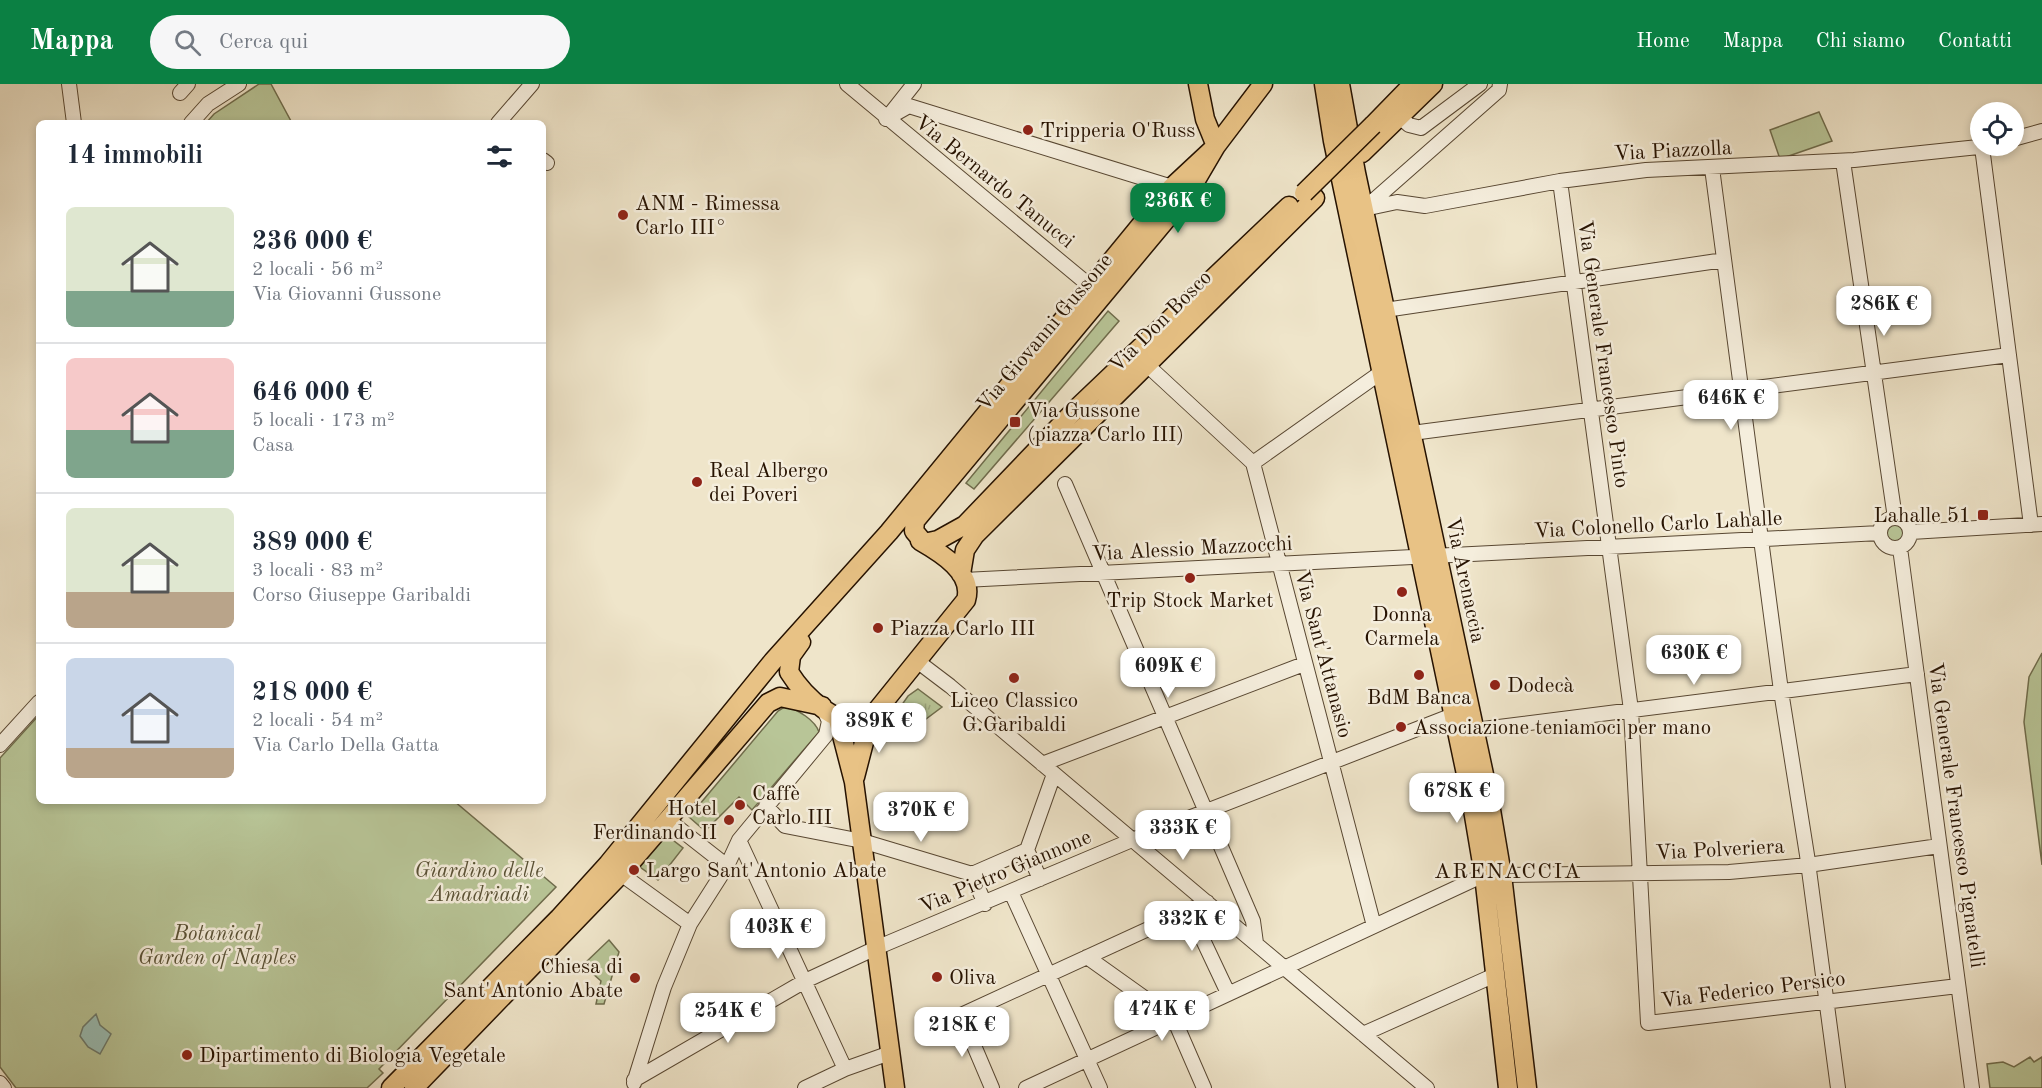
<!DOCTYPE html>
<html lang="it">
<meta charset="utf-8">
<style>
:root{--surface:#fff;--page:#f6f6f7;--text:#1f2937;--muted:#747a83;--line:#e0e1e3;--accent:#0b8043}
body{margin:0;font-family:"Old Standard TT",serif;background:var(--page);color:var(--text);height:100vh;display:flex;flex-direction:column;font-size:22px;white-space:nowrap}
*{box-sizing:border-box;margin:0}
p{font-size:20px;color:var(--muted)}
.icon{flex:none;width:33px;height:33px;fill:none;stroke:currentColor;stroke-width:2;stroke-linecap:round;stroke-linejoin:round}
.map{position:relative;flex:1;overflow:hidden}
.side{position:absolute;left:36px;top:36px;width:510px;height:684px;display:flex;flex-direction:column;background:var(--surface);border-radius:9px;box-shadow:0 3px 9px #0003}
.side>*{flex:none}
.controls{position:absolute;left:1970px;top:18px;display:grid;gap:12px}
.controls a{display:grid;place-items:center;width:54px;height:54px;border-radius:50%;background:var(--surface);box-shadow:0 3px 9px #0003;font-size:30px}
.price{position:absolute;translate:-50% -51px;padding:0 14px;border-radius:12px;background:#fff;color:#222;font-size:20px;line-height:39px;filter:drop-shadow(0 2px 3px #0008)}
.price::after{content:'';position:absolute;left:50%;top:36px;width:18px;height:14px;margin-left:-9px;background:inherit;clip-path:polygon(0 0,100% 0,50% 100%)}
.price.active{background:var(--accent);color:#fff}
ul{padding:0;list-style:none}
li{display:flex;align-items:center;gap:18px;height:150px;padding:0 30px}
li+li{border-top:2px solid var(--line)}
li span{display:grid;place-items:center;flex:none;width:168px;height:120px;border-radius:9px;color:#555}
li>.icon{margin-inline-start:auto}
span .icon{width:72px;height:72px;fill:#fffc;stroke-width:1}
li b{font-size:26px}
h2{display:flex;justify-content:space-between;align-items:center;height:72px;padding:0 30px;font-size:26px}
header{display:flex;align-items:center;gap:36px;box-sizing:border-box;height:84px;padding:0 30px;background:var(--accent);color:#fff}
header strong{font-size:28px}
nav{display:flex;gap:33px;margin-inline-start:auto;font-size:21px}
.search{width:420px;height:54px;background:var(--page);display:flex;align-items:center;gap:15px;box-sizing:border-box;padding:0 21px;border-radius:33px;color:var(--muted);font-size:22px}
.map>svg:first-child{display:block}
.grass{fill:url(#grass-tufts);stroke:#6f6c4c;stroke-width:1.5}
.green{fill:#b8c597;stroke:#6f6c4c;stroke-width:1.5}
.water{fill:#9abfb6;stroke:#6c7a6d;stroke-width:1.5}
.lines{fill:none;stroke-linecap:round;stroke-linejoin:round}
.minor-casing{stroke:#584732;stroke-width:16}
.major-casing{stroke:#261200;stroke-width:21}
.minor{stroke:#f5eedd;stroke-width:14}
.major{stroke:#e8c285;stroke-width:18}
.major-bridge-casing{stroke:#261200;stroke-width:21;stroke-linecap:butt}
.major-bridge{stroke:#e8c285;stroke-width:18}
.poi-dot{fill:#8f2418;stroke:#f5eedd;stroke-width:2}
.labels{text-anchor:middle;stroke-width:5;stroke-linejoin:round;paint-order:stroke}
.poi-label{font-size:21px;fill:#261200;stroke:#f5eedd;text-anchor:start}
.street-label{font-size:21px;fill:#261200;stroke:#f5eedd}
.park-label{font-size:21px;font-style:italic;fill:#595135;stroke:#f5eedd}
.neighbourhood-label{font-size:22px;letter-spacing:1.5px;fill:#261200;stroke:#f5eedd}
</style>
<header>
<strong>Mappa</strong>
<div class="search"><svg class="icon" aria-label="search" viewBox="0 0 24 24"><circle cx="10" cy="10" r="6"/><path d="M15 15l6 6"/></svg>Cerca qui</div>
<nav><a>Home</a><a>Mappa</a><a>Chi siamo</a><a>Contatti</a></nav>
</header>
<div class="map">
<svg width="2042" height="1004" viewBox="0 0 2042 1004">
<defs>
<pattern id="grass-tufts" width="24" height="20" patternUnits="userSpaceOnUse" patternTransform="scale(1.5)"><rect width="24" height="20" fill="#b8c597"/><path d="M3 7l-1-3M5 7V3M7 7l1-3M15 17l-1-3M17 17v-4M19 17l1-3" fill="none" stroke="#9ea880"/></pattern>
</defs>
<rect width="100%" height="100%" fill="#efe5ca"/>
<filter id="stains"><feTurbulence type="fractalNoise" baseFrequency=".00333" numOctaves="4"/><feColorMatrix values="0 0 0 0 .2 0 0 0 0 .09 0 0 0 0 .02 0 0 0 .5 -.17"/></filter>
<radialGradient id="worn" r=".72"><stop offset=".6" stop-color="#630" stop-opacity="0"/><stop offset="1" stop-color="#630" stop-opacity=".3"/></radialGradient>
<!-- grass -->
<path class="grass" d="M918,605L942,623L902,653L883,648L908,612Z"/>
<!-- green -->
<path class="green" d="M259,0H271L292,39H206L214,30Z
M1819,28L1832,57L1780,75L1770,46Z
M1108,227L1119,237L974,405L966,399Z
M1885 449a10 10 0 1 1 20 0a10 10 0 1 1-20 0Z
M2042,569V781L2024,638L2029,593Z
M786,622C798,626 815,636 819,648L752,726L739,713L705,747L689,733L778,627Z
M39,631V717H454L556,803L379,985L383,989L367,1004H16L0,983V674Z
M665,750L683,764L658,796L640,783Z
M609,856L619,868L604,920H596L601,897L583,881Z
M2030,973L2034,978L2042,973V1004H1990L1987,980L2003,978L2014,983Z"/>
<!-- water -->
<path class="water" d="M96,930L100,941L111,950L100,970L88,963L80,952L83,943Z"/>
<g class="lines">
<!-- minor casing -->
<g class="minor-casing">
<path id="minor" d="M69,0L74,39
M847,0L1090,202
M180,9L188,0
M891,29L914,0
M1400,33L1409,41L1421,44L1480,0
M886,35L909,22L1172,103
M191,39L208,20L239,0
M498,39L532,0
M2013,55L2042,47
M1982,63L2031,441
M543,76L547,79
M1843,77L1895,434
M1712,84L1781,607L1807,771L1838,1004
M1560,97L1631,626L1648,939L1958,902
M1365,124L1499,6L1500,0
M1364,125L1397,118L1425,122L1560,97L1646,86L1854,76L1988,62
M1385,226L1724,176
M1147,281L1253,379L1374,842
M1412,349L2009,271
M1253,379L1383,287
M1065,400L1253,837L1256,859
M1880 449a15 15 0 1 1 30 0a15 15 0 1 1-30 0Z
M1911,448L2042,440
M1900,464L1972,1004
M964,496L1880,449
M917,577L950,602L1427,1004
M1475,646L1917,590
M0,661L39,618
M1042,680L1304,580
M766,722L785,742L862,757L972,790
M667,735L727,782
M739,756L845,985
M1027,766L1054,690
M614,785L690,840
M1502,791L1729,788L1808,781L1939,762
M1011,808L1100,1004
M1207,818L1203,856L1228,909
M985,820L972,790L1027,766L1040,795
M1087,873L1174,935L1204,1004
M1363,950L1495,891
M634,996L805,897L876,864L1132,756L1453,631
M0,999L4,1004
M634,999L664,903L690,840L727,782L739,756L826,651L829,637L822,622
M805,1004L845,985L890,969
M992,1004L961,931L1207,818
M1026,1004L1484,791"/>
</g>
<!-- major casing -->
<g class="major-casing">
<path id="major" d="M1198,0L1205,35L1216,62
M1324,0L1333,57L1471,714L1484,791L1508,1004
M1340,0L1356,89L1489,714L1502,791L1527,1004
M1373,41L1413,0
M1362,69L1433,0
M924,459L914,447L915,437L1189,108L1216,62L1263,0
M924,459L938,456L965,441L1078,323L1289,122
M961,490L965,466L975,451L1315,114
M801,558L791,572L789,588C804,612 839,647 870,635L966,516C974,489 941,469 920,457
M837,632L854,698L895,1004
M855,693L870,635
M391,1004L559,834L608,780L773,577L889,448L1172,103L1216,62
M414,1004L620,791L768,619L780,613L822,622"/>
</g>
<!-- minor -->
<use href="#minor" class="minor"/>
<!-- major -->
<use href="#major" class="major"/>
<!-- major-bridge casing -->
<g class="major-bridge-casing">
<path id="major-bridge" d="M1304,109L1373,41"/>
</g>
<!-- major-bridge -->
<use href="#major-bridge" class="major-bridge"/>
</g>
<!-- markers -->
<g class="poi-dot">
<circle cx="1028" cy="46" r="6"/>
<circle cx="623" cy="131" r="6"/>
<rect x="1009" y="332" width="12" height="12" rx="3"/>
<circle cx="697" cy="398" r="6"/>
<rect x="1977" y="425" width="12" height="12" rx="3"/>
<circle cx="1190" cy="494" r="6"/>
<circle cx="1402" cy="508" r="6"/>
<circle cx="878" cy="544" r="6"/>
<circle cx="1419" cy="591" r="6"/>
<circle cx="1014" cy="594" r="6"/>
<circle cx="1495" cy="601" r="6"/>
<circle cx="1401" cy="643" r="6"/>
<circle cx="740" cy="721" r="6"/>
<circle cx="729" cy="736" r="6"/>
<circle cx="634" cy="786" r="6"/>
<circle cx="937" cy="893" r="6"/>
<circle cx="635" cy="894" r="6"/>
<circle cx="187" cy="971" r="6"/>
</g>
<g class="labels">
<!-- poi labels -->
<g class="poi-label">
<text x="1040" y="53">Tripperia O'Russ</text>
<text x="635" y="126">ANM - Rimessa<tspan x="635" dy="24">Carlo III°</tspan></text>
<text x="1027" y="333">Via Gussone<tspan x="1027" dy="24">(piazza Carlo III)</tspan></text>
<text x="709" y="393">Real Albergo<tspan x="709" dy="24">dei Poveri</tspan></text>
<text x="1971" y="438" text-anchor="end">Lahalle 51</text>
<text x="1190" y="523" text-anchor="middle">Trip Stock Market</text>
<text x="1402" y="537" text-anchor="middle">Donna<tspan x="1402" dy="24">Carmela</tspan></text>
<text x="890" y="551">Piazza Carlo III</text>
<text x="1507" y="608">Dodecà</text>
<text x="1419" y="620" text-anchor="middle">BdM Banca</text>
<text x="1014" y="623" text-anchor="middle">Liceo Classico<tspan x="1014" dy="24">G.Garibaldi</tspan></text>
<text x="1413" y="650">Associazione teniamoci per mano</text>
<text x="752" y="716">Caffè<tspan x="752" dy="24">Carlo III</tspan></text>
<text x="717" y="731" text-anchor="end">Hotel<tspan x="717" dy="24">Ferdinando II</tspan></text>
<text x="646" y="793">Largo Sant'Antonio Abate</text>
<text x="623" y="889" text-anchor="end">Chiesa di<tspan x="623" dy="24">Sant'Antonio Abate</tspan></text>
<text x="949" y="900">Oliva</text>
<text x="199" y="978">Dipartimento di Biologia Vegetale</text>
</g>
<!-- street labels -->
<g class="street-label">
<text transform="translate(1673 66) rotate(-3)" y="7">Via Piazzolla</text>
<text transform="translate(995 97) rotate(39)" y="7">Via Bernardo Tanucci</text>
<text transform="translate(1160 237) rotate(-45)" y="7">Via Don Bosco</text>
<text transform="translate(1044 248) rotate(-50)" y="7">Via Giovanni Gussone</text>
<text transform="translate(1604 270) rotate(82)" y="7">Via Generale Francesco Pinto</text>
<text transform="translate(1658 440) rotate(-3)" y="7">Via Colonello Carlo Lahalle</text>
<text transform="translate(1192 464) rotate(-3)" y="7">Via Alessio Mazzocchi</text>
<text transform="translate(1466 496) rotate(78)" y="7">Via Arenaccia</text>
<text transform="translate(1324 570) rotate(75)" y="7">Via Sant'Attanasio</text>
<text transform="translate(1957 731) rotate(82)" y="7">Via Generale Francesco Pignatelli</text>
<text transform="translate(1720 765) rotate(-3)" y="7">Via Polveriera</text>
<text transform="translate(1005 787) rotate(-23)" y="7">Via Pietro Giannone</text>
<text transform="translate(1753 905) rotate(-7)" y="7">Via Federico Persico</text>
</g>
<!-- park labels -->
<g class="park-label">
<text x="479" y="793">Giardino delle<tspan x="479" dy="24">Amadriadi</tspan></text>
<text x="217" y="856">Botanical<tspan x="217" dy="24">Garden of Naples</tspan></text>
</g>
<!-- neighbourhood labels -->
<g class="neighbourhood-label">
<text x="1508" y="794">ARENACCIA</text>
</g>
</g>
<rect width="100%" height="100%" filter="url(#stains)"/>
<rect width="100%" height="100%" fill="url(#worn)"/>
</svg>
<div class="controls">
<a><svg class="icon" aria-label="locate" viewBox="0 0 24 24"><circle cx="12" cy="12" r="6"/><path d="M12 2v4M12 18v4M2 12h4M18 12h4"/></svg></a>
</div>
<b class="price active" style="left:1178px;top:150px">236K €</b>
<b class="price" style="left:1884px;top:253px">286K €</b>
<b class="price" style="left:1731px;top:347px">646K €</b>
<b class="price" style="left:1694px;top:602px">630K €</b>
<b class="price" style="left:1168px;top:615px">609K €</b>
<b class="price" style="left:879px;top:670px">389K €</b>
<b class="price" style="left:1457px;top:740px">678K €</b>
<b class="price" style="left:921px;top:759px">370K €</b>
<b class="price" style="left:1183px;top:777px">333K €</b>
<b class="price" style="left:1192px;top:868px">332K €</b>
<b class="price" style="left:778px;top:876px">403K €</b>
<b class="price" style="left:1162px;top:958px">474K €</b>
<b class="price" style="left:728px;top:960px">254K €</b>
<b class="price" style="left:962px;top:974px">218K €</b>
<section class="side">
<h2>14 immobili<svg class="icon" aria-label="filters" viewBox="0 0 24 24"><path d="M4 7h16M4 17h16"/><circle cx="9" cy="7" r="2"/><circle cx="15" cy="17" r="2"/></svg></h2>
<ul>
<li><span style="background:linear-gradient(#dfe7d0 70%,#7fa58c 0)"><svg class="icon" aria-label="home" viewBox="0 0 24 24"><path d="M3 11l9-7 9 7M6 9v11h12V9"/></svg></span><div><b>236 000 €</b><p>2 locali · 56 m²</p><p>Via Giovanni Gussone</p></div></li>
<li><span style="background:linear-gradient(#f6c9c9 60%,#7fa58c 0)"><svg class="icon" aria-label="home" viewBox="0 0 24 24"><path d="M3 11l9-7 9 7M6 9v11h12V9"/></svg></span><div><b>646 000 €</b><p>5 locali · 173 m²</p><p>Casa</p></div></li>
<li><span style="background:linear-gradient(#dfe7d0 70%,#b9a48a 0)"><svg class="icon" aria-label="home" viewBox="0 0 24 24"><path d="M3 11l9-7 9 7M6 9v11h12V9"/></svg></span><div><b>389 000 €</b><p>3 locali · 83 m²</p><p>Corso Giuseppe Garibaldi</p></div></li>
<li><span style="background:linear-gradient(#c9d6e8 75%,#b9a48a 0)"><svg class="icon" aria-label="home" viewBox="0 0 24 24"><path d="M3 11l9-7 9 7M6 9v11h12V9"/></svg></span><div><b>218 000 €</b><p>2 locali · 54 m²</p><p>Via Carlo Della Gatta</p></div></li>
</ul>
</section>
</div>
